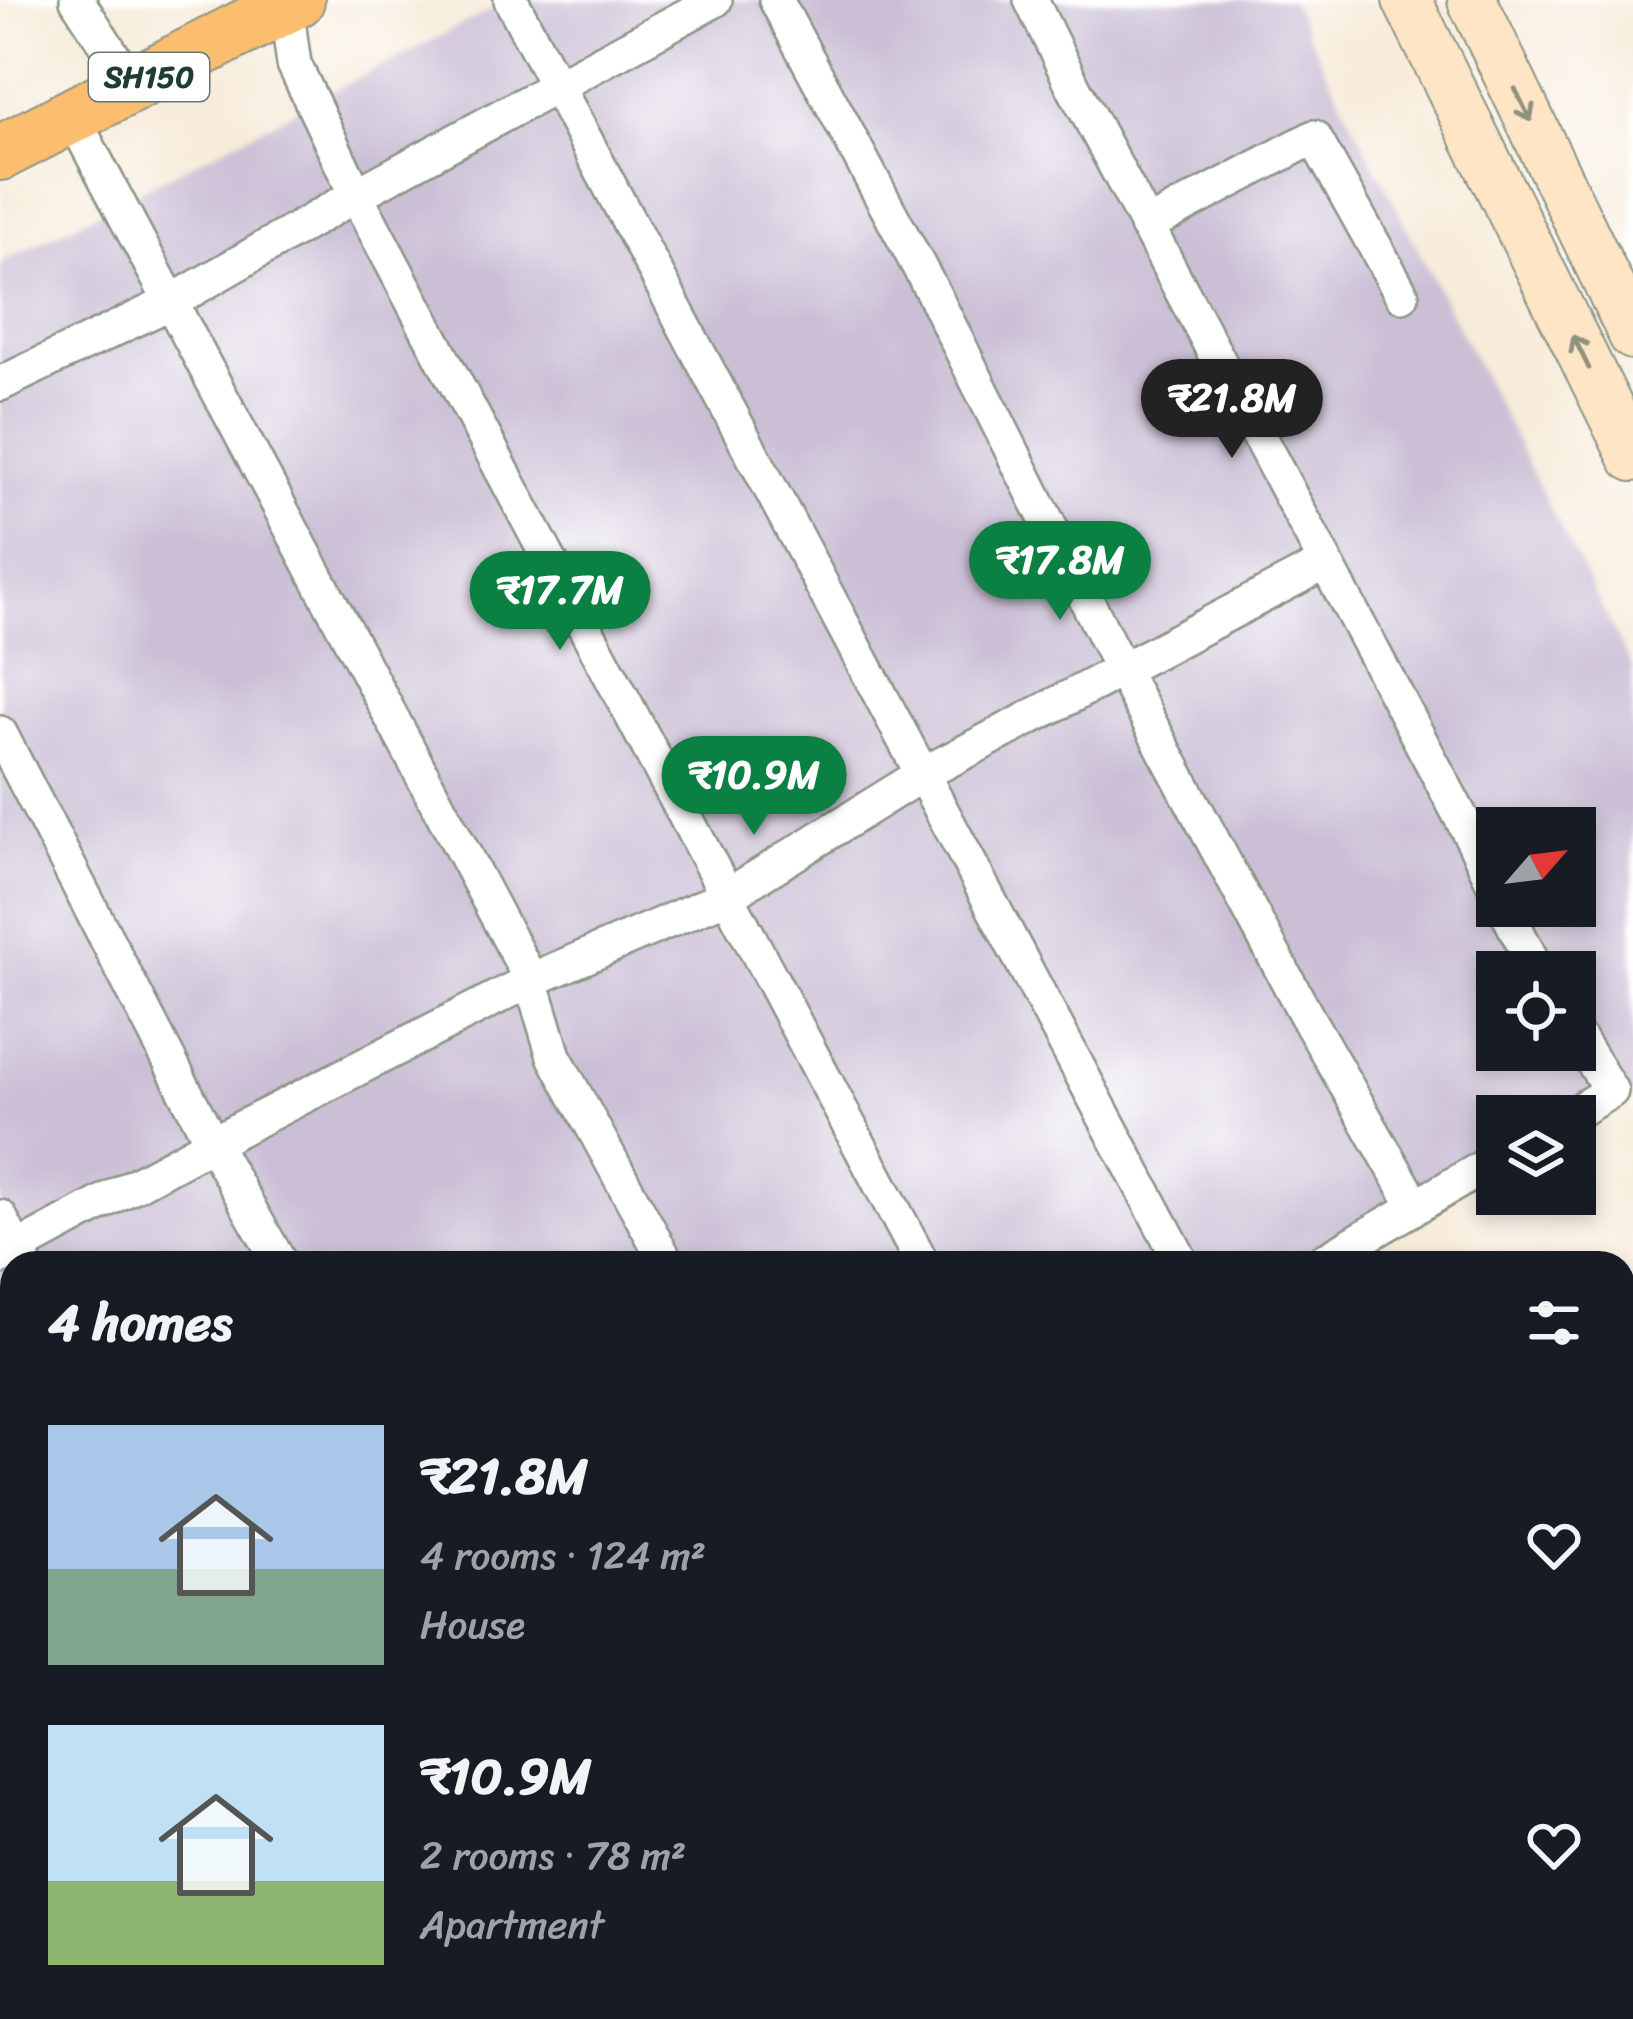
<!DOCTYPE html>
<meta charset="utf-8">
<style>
:root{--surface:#171b24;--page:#242831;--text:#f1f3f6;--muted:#9ea1a6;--accent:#0b8043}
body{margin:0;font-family:Sriracha,sans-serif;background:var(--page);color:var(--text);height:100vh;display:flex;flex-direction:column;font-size:45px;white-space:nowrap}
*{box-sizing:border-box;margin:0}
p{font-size:39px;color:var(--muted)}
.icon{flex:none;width:66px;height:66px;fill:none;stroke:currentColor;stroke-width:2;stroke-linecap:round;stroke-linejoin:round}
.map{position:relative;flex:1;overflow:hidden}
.sheet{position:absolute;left:0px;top:1251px;width:1635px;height:768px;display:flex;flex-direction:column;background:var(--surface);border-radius:36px 36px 0 0;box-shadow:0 6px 18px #0003}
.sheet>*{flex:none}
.needle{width:78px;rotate:62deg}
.buttons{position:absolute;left:1476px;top:807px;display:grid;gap:24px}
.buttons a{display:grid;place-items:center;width:120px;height:120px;border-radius:0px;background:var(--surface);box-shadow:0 6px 18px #0003;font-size:60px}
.price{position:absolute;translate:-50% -102px;padding:0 27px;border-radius:42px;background:var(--accent);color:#fff;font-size:39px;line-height:78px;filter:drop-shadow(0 3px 6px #0008)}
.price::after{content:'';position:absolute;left:50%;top:72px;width:36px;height:27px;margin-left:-18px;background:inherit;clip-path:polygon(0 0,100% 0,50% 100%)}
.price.current{background:#222;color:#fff}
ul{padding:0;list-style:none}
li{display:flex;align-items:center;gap:36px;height:300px;padding:0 48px}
li span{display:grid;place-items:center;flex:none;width:336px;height:240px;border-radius:0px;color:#555}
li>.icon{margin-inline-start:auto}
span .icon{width:144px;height:144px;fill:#fffc;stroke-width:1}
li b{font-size:51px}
h2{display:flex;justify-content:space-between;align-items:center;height:144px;padding:0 48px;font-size:51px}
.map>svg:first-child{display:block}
.industrial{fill:#cbbfd5;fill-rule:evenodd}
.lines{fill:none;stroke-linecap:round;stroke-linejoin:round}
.street-casing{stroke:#8b9486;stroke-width:38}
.secondary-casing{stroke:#8b9486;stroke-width:52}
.primary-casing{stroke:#8b9486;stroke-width:58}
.street{stroke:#fff;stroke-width:33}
.secondary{stroke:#fde5c5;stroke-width:48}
.primary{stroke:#fbbd6e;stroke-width:54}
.oneway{stroke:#8e917c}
.labels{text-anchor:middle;stroke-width:12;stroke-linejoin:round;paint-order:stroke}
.shield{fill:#fff;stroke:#627771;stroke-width:3}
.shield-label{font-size:30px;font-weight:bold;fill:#1f3d34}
</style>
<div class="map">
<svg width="1633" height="2019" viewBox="0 0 1633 2019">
<rect width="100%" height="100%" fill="#fff"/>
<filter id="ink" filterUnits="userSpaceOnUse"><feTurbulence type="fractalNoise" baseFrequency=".00833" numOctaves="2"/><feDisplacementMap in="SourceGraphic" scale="24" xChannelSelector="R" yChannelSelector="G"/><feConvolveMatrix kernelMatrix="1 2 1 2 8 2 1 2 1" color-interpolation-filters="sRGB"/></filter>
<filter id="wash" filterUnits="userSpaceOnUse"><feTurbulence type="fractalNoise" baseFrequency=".004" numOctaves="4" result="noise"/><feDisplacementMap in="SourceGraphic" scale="48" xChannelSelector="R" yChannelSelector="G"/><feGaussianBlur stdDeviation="2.7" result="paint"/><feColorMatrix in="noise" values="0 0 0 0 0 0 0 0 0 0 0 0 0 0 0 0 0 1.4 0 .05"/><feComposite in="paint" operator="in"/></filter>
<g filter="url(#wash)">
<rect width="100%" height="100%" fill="#f7ebd9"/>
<!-- industrial -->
<path class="industrial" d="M510,0H1290L1633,669V1094L1575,1125V1116H1497V1166L1315,1263H12V1958L0,1964V263ZM1497,828H1575V906H1497ZM1497,972H1575V1050H1497Z"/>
</g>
<g filter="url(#ink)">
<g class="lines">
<!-- street casing -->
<g class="street-casing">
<path id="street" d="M77,0L132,85
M282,0L286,6L294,64L356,195L922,1263
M511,0L1182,1263
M776,0L933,293L1122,671L1307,1017L1416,1207
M1031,0L1074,88L1473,840L1497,891
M72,116L531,980L212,1143L280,1263
M1146,226L1314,137L1402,295
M0,384L171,302L356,195L715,0
M0,733L212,1143L0,1258
M1504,906L1538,972
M1569,1116L1611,1091L1575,1033
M0,1217L24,1263
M667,1263L554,1056L531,980L727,896L921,775L1325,563
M1320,1263L1497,1159
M0,1720L12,1743
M4,1988L12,2000
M113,2007L122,2019
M328,2007L334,2019
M805,2007L812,2019
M925,2007L932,2019
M1194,2007L1201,2019"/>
</g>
<!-- secondary casing -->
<g class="secondary-casing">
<path id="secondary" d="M1407,0L1633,457
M1472,0L1633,335"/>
</g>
<!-- primary casing -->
<g class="primary-casing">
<path id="primary" d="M0,153L297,0"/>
</g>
<!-- street -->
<use href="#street" class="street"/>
<!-- secondary -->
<use href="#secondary" class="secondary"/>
<!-- primary -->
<use href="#primary" class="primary"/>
</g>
<!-- one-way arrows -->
<defs><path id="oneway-shaft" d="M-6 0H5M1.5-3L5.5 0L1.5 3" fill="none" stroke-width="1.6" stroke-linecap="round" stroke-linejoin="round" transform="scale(3)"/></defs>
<g class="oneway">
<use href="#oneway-shaft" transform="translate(1523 105) rotate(64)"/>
<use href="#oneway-shaft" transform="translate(1581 352) rotate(-116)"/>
</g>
</g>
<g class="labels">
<!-- shield labels -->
<rect class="shield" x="89" y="53" width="120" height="48" rx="9"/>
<g class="shield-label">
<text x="149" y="87">SH150</text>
</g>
</g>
</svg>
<div class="buttons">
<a><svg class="needle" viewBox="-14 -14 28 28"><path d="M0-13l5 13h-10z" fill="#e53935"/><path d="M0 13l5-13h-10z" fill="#9ea1a6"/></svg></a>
<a><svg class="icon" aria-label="locate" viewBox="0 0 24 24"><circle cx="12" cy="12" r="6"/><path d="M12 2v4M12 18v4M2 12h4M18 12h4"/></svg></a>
<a><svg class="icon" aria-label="layers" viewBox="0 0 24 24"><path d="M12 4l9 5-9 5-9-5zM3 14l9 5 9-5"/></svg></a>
</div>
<b class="price current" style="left:1232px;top:461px">₹21.8M</b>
<b class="price" style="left:1060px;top:623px">₹17.8M</b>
<b class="price" style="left:560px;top:653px">₹17.7M</b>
<b class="price" style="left:754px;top:838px">₹10.9M</b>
<section class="sheet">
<h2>4 homes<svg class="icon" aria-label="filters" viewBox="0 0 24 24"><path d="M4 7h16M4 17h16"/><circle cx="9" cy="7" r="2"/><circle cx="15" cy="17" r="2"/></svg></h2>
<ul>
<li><span style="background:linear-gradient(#a9c7e8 60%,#7fa58c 0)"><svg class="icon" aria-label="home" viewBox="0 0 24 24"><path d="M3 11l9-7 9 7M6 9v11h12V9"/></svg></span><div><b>₹21.8M</b><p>4 rooms · 124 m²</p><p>House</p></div><svg class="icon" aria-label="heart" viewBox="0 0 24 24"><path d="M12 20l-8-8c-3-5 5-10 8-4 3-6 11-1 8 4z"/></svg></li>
<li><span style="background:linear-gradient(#bfe0f5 65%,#8fb573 0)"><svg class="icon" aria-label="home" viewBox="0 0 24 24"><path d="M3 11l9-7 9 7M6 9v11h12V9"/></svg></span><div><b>₹10.9M</b><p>2 rooms · 78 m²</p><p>Apartment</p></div><svg class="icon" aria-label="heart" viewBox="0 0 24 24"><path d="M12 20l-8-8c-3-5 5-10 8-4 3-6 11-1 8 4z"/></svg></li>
</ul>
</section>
</div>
